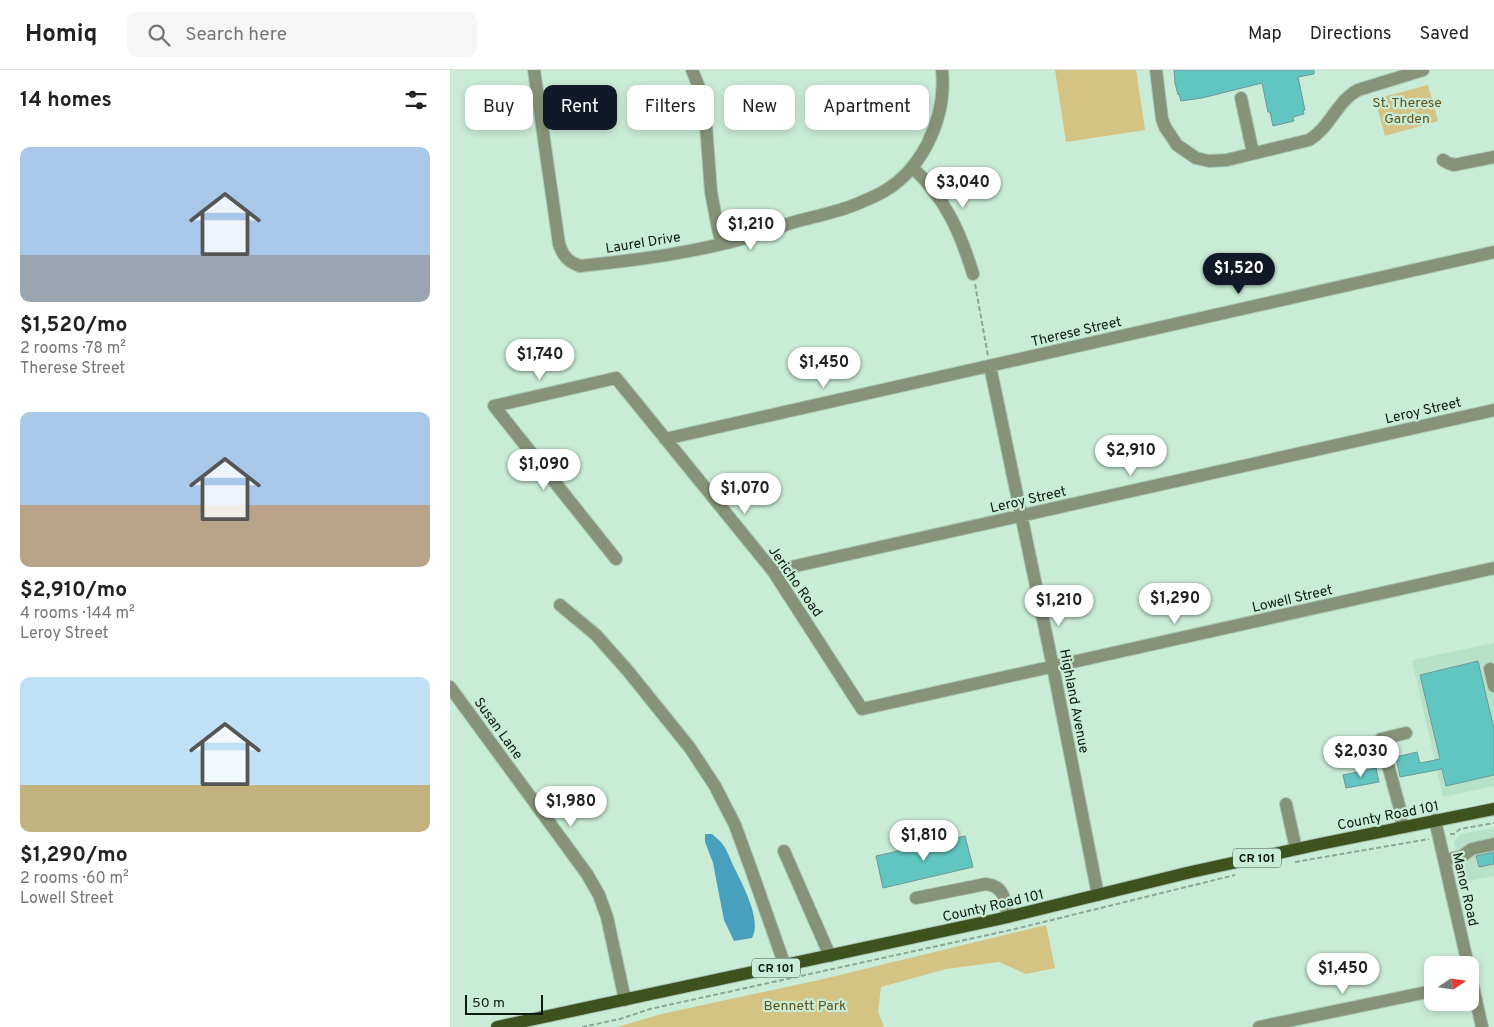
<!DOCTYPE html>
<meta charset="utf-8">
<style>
:root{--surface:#fff;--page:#f6f6f6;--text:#222;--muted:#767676;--line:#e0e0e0;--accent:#111827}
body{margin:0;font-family:Overpass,sans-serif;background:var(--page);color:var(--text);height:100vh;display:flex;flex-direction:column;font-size:19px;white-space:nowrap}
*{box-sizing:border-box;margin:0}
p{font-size:16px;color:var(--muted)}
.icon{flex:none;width:28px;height:28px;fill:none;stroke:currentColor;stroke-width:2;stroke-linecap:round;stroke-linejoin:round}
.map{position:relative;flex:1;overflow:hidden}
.side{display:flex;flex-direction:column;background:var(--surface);width:450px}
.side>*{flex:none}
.banner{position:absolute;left:15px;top:15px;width:475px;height:45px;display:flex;gap:10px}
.needle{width:32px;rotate:77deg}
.buttons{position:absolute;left:974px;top:886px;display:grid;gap:10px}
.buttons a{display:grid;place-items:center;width:55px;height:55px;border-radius:10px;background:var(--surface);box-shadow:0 2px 8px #0003;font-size:25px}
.scale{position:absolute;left:15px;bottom:12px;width:78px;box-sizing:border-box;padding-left:5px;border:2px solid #0c1912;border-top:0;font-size:14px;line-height:18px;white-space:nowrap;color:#0c1912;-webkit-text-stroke:4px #c9ecd7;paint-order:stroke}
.price{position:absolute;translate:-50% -42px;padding:0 11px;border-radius:18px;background:#fff;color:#222;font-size:16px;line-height:32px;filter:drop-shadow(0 1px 2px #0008)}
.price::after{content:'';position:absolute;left:50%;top:30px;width:15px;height:11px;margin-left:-8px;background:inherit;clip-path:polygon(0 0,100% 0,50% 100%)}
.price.on{background:var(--accent);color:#fff}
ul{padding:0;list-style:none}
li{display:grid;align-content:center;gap:10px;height:265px;padding:0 20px}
li span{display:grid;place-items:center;height:155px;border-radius:10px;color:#555}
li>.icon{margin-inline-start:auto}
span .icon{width:90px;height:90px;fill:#fffc;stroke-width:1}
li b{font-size:21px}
h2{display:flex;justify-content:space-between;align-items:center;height:60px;padding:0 20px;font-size:21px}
.tag{padding:0 18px;border-radius:10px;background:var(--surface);box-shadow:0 2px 8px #0003;font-size:18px;line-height:45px}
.tag.on{background:var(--accent);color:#fff}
header{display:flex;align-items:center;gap:30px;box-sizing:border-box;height:70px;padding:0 25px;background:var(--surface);border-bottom:1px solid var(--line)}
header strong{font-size:24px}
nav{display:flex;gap:28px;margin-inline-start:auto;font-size:18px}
.search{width:350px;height:45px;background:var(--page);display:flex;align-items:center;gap:12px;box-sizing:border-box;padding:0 18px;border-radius:10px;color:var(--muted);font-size:19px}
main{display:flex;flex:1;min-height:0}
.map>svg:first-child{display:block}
.built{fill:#b7e1c8}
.green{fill:#d5c384}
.water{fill:#499fbe}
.building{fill:#61c5c1;stroke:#6e9896}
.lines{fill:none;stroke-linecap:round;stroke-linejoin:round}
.minor-casing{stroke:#a7c6b4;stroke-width:14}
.major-casing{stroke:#a7c6b4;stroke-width:14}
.path{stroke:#8ba797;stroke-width:2;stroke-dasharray:5 2.5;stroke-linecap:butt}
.minor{stroke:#879378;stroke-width:12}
.major{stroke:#3e521e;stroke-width:12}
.labels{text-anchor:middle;stroke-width:4.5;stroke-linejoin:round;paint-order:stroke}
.shield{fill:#c9ecd7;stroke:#45584d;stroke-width:1}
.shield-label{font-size:12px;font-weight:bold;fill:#0c1912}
.park-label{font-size:14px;fill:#61531d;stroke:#c9ecd7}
.street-label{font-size:14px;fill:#0c1912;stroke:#c9ecd7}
</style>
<header>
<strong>Homiq</strong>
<div class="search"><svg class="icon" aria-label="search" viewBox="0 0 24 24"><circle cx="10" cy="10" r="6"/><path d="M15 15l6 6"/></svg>Search here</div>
<nav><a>Map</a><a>Directions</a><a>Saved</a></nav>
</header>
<main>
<section class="side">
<h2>14 homes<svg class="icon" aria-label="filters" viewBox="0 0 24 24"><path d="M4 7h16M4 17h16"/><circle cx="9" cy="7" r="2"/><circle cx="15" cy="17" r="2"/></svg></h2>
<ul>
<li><span style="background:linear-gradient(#a9c7e8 70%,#9aa5b1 0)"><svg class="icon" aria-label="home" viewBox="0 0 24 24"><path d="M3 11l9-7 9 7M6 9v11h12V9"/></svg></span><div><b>$1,520/mo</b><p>2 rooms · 78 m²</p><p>Therese Street</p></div></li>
<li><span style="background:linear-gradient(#a9c7e8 60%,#b9a48a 0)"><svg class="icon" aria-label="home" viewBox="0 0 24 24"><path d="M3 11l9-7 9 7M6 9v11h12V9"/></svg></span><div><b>$2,910/mo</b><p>4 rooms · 144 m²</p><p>Leroy Street</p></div></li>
<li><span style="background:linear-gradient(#bfe0f5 70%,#c2b280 0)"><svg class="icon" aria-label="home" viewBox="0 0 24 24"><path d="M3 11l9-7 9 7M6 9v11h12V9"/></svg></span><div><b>$1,290/mo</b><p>2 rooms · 60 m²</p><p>Lowell Street</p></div></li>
</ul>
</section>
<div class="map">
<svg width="1044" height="957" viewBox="0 0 1044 957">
<rect width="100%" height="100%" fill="#c9ecd7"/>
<!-- built -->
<path class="built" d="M1044,573V716L993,727L962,590Z
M1044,758V806L1013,812L1004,772L1010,764Z"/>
<!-- green -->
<path class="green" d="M605,0H686L695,60L616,72Z
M978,15L988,51L935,66L925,29Z
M596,855L605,898L576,904L549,892L496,899L431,917L428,942L434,957H167L211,944L369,910Z"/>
<!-- water -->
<path class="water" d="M255,764H262C265,767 268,769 271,772C276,778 279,786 282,793C290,810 313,850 302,868L284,871L274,850L263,793L255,772Z"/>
<!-- building -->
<path class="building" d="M724,0H864V4L848,7L855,40H853L854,44L843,47L844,51L823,56L820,42H818L812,13L752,28L731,31L729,24L728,25L725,13Z
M1028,591L1044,659V705L996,716L992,699L950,707L946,687L967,682L970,693L990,689L970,605Z
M926,698L929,712L896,718L893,705Z
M515,766L523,797L433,818L426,786Z
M1044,782V794L1029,797L1026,786Z"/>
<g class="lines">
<!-- minor casing -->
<g class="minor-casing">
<path id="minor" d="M84,0L109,174C113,186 118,192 130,196C189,190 249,182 306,165C317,162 327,158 338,154C353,149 370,146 386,141C399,138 412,132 425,126C471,105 497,49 492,0
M242,0L251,22L255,42L261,122L268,159L272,174
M706,0L712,49L715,57L727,75L746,88L759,91L777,90L859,70C880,58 886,32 908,20L973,0
M791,28L803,83
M993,90L998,93L1004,95L1044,87
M462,97C495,128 510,161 523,204
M540,296L603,597L648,825
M215,369L1044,182
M166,489L44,336L166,308L323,501L412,639L1044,498
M323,501L1044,340
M110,535L146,565L178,601L240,678L265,716L285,755L301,799L335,896
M1040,599L1044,616
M0,617L137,804L149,825L157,847L175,930
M836,734L846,779
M985,750L1018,895
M952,757L950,739L931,669L956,663
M334,781L380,886
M995,790L1012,786L1022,779L1044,774
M466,828L536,814C556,817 554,830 558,847
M1020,903L1032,957
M809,957L982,921"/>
</g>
<!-- major casing -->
<g class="major-casing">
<path id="major" d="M47,957L549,849L741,802L870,774L1044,739"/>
</g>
<!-- path -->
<path class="path" d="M525,214L538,286
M1000,764H1004L1010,759L1044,753
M845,792L979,769
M132,957L170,949L200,939L565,859L785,805"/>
<!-- minor -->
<use href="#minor" class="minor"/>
<!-- major -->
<use href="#major" class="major"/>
</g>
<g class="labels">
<!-- shield labels -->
<g class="shield">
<rect x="783" y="778.5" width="48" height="19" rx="4"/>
<rect x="302" y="888.5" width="48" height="19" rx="4"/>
</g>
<g class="shield-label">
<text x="807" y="792">CR 101</text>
<text x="326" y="902">CR 101</text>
</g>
<!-- park labels -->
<g class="park-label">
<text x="957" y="37">St. Therese<tspan x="957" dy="16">Garden</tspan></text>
<text x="355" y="940">Bennett Park</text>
</g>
<!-- street labels -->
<g class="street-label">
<text transform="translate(193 172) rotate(-9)" y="5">Laurel Drive</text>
<text transform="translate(626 261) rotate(-13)" y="5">Therese Street</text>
<text transform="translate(973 340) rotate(-13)" y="5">Leroy Street</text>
<text transform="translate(578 429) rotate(-13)" y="5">Leroy Street</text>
<text transform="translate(346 511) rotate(55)" y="5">Jericho Road</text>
<text transform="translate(842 528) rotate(-13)" y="5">Lowell Street</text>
<text transform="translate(625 631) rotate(79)" y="5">Highland Avenue</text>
<text transform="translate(49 658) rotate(54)" y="5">Susan Lane</text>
<text transform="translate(938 745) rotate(-11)" y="5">County Road 101</text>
<text transform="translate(1016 819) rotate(77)" y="5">Manor Road</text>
<text transform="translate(543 835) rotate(-13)" y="5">County Road 101</text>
</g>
</g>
</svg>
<div class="buttons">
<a><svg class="needle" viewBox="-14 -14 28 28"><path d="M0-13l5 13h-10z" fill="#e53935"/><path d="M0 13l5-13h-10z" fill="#767676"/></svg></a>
</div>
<div class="scale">50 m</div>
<b class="price" style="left:513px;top:139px">$3,040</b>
<b class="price" style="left:301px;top:181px">$1,210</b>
<b class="price on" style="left:789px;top:225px">$1,520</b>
<b class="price" style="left:90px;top:311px">$1,740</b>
<b class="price" style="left:374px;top:319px">$1,450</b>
<b class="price" style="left:681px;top:407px">$2,910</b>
<b class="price" style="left:94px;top:421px">$1,090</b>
<b class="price" style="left:295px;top:445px">$1,070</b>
<b class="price" style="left:725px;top:555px">$1,290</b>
<b class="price" style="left:609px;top:557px">$1,210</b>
<b class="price" style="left:911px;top:708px">$2,030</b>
<b class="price" style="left:121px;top:758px">$1,980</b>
<b class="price" style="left:474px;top:792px">$1,810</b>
<b class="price" style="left:893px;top:925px">$1,450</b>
<div class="banner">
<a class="tag">Buy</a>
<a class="tag on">Rent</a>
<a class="tag">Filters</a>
<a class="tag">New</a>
<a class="tag">Apartment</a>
</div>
</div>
</main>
